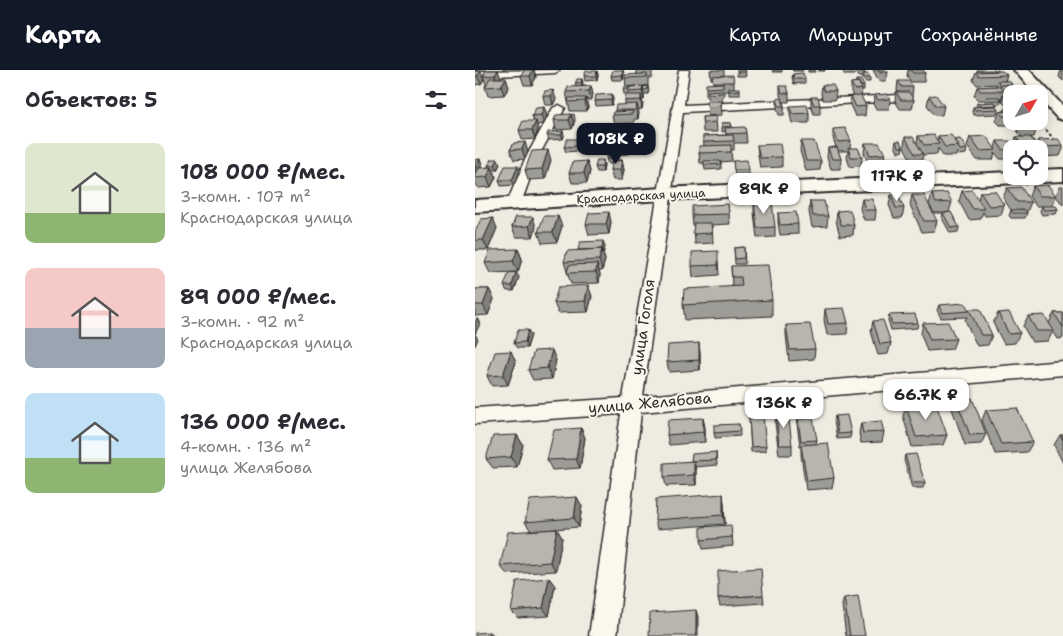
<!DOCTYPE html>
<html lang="ru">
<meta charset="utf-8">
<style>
:root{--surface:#fff;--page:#f2f2f3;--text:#2b2b33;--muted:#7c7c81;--accent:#111827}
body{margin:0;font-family:"Shantell Sans",sans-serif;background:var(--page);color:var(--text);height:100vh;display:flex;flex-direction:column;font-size:19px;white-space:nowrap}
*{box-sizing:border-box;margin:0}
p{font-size:16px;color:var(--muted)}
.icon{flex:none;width:28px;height:28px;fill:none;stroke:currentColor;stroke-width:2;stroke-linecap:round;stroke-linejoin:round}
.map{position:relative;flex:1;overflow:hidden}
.sheet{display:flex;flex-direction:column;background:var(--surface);width:475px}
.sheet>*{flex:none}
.needle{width:32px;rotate:51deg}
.tools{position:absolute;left:528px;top:15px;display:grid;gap:10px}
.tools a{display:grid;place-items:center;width:45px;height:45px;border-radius:10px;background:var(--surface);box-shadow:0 2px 12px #0003;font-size:25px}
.price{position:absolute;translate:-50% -42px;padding:0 11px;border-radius:10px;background:#fff;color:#222;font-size:16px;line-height:32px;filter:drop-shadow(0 1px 2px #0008)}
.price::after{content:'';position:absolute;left:50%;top:30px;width:15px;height:11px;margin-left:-8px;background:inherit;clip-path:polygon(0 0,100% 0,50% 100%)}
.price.active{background:var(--accent);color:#fff}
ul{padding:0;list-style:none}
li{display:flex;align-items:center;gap:15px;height:125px;padding:0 25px}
li span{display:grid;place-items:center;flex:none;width:140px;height:100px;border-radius:10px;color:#555}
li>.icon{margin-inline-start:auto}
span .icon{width:60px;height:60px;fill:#fffc;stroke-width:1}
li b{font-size:21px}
h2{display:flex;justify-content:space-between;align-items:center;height:60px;padding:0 25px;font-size:21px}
header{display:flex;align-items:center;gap:30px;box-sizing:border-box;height:70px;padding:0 25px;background:var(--accent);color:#fff}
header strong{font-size:24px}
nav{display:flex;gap:28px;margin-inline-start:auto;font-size:18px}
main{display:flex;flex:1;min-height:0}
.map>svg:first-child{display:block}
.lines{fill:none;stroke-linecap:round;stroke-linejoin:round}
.minor-casing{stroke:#2b2b2b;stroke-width:3}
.secondary-casing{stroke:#2b2b2b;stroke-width:4}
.path{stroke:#2b2b2b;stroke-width:2;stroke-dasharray:3 2.5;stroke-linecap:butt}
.minor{fill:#fbf7ec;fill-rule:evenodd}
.secondary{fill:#fbf7ec;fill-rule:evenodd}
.wall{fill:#9e9c96;stroke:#2b2b2b}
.shaded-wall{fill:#817f7a;stroke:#2b2b2b}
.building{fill:#b8b5ae;stroke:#2b2b2b}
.labels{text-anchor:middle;stroke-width:4;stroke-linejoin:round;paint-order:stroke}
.far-street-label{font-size:12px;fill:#2b2b2b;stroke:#fbf7ec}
.street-label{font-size:15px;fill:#2b2b2b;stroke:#fbf7ec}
</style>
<header>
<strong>Карта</strong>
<nav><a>Карта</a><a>Маршрут</a><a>Сохранённые</a></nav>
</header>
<main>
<section class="sheet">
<h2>Объектов: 5<svg class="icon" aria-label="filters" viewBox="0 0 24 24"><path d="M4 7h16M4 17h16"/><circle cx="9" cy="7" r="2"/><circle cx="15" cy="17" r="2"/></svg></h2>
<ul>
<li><span style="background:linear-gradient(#dfe7d0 70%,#8fb573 0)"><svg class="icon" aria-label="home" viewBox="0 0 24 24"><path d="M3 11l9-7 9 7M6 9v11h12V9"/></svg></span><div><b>108 000 ₽/мес.</b><p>3-комн. · 107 m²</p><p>Краснодарская улица</p></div></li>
<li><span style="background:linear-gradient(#f6c9c9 60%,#9aa5b1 0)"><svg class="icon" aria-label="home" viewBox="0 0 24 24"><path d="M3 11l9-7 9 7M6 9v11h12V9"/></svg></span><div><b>89 000 ₽/мес.</b><p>3-комн. · 92 m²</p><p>Краснодарская улица</p></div></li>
<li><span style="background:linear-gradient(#bfe0f5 65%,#8fb573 0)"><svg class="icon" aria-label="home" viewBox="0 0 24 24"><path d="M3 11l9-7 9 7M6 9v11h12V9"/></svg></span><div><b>136 000 ₽/мес.</b><p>4-комн. · 136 m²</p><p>улица Желябова</p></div></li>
</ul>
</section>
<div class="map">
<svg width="588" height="566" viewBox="0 0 588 566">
<rect width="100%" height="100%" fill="#eeebe0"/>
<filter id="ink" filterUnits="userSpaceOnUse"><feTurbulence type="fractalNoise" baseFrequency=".02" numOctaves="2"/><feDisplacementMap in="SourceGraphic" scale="10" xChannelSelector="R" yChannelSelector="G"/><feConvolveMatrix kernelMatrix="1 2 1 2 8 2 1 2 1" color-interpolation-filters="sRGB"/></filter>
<g filter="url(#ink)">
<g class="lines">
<!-- minor casing -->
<g class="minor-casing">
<path id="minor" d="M85,0L80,3L0,7V1Z
M204,0H214L209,35L425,25L430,28L425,31L208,42L168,326L588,291V305L166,342L142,566H114L146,344L0,354V338L148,328Z
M84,35L90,38L62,89L46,133L44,136H34L32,133L50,89L78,38Z"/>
</g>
<!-- secondary casing -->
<g class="secondary-casing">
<path id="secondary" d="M539,0H554L588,36V50L582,48L564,28V24H560Z
M588,99V111L188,130L0,142V130L188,118L536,102V106H564V100Z"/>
</g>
<!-- path -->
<path class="path" d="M522,0L542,24
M564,51L581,72"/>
<!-- minor -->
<use href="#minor" class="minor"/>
<!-- secondary -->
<use href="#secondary" class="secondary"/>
</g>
<!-- wall -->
<path class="wall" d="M11,0L25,8L34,17L29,25L13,26L10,17L11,14L8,6Z
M49,0H59L61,7L57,15H49L46,6Z
M148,0L149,4L148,10H137L136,6Z
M161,0H177V8H173V16H168H173L174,21L173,24H169V30H167V39L163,40L164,43L163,49H159V53L139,54L137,45L140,42V40L150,34V31L154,25V24H149L148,19L151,17L150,8L162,5Z
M235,0H249V5L259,12V18L265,20V25H254V21H249V26H247L248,32H246L247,45L233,46L232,31H234L233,26L231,27V18L238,13V9H236Z
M270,0L271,6H262V2Z
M297,0H307V2H298Z
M317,0H328V1H318Z
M333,0H340V2H333Z
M343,0H350V1H344Z
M367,0H381L380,5H370Z
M383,0H389L390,4L395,8V12H390L387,8L388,7H384L382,3Z
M398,0H411L413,2L411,11H404Z
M433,0H448L450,3L449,12H436L432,6Z
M502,0H520V1L532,5L530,11L537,14L535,22L536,24V51H538L537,55H525L521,51L524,42L529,41L531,36L527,31L529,23H528L525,34H521V37L523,39L522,44L499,45L497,42L498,37H501L502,33H511L510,30H503L499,26L502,17L521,16L522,14L502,15L498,10L501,2H503Z
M586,0H588V11L584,7Z
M0,1L9,9L6,14L0,15Z
M122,1L123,5L122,10L110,11L109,6Z
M318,4L330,9V13L319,14L317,8Z
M107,9L108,13L107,16H116L118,25L116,30H111L113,37L112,41H95L91,22L101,16L100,14Z
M381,10L389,16V20H387L386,27L391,36L390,46H380L375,35L376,26H378L376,22V13H381Z
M423,11L438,17L437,26L439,30L437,39H425L420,31L421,22H423L422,20Z
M347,15L361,21L360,30H348L346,24Z
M305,16L314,23V32H308L309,36V45H304L302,38V29H306L305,25Z
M70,21L81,29L78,35H70L68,26Z
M400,25L415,29L414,39H401L398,34Z
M454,26L469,36L467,45H459L452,35Z
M336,27L345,35V44H339L336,36Z
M138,29L137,35L121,36L120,31Z
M315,36L334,43V53H317L315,45Z
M69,37L72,46L69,54L62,55L63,60L60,69L47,70L44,60L59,51L57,46Z
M99,44L100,49V52H98L99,54L97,59L81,60L79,50Z
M241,46L242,62H228L227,47Z
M546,52L562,57L559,67H556L561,74L563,70L588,75V79L585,86L565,87L564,85V79H536V89H525L520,83L518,90H502L492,76L495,67L520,78L522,71L539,75L541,67H547L542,61Z
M247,53H256L257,57L271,63L272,73H259V80H256L257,91L246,92V99L230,100L229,93H225L224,83L229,76L228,66L251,65V61L247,62Z
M358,59L376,71L375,78L387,87L386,96L375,97L372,88L373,81H363L366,89L365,99H356L352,87L353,78L361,77L358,68Z
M146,60L148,71L153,70L154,80V84L135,85L134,78L110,79L108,70Z
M88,61L89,66L88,69L74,70L72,65Z
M443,66L462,71L463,66L479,70L492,79L491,84L484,85L482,82L481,86H468L463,78L462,84L448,85L446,94H438L429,77L430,67L442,73Z
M104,69L105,74L103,81L91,82L89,77Z
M326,71L346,91L345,100L331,101L325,81Z
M421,71L428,77L427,82H423L420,76Z
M39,73L53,82L50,89L39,90L35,80Z
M390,73L410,84L408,94L394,95L389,83Z
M282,75L307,87V97L285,98L283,85Z
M143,86L144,90H147L149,100L147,110H138L135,100L137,94H133L131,89Z
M5,89L7,94L5,98L14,97L13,95L25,94L22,100H18L21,107L16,117L3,118L0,111V106L1,104H0V90Z
M76,90L70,109L53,110L50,100Z
M128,90L129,95L128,102H122L120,97Z
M112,91L115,101L112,113H97L94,103Z
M258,91L274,100V105H260Z
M45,101L39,115L26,116L24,110Z
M558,116L581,125L585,116H588V135L581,126L577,136L583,139L581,144L567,145L565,141L567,136H561L554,126Z
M532,118L556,132L552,142H551L552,143L550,148H536L534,146L536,140L528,128Z
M487,121L503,130L505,122L529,135L526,145L510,146L508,142L505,149L494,150L484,131Z
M457,124L477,132L474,142L484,157L483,162L475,163L467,148L468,143H459L454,134Z
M416,125L429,138L427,148H419L414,135Z
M437,125L462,151L459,161L447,162L435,135Z
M387,129L401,140L400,150H389L385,139Z
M335,131L353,146L352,156L337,157L334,142Z
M279,132L300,157V167L282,168L279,143Z
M253,134L255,154L237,155L238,173L220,174L219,156H218L217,145Z
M362,141L379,155L378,165L365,166L361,151Z
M303,143L323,154V164L305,165L303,153Z
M41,147L61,157L58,167H41L37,157Z
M136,152L134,164L114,165L111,154Z
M87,156L82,172L67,173L63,162Z
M22,158L13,180H1L0,178V162Z
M130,177L128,184L130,190L127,201H124L125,204L124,213L96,214L89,192L103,180Z
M269,177L270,194H260L259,178Z
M43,179L47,189L43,202L15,203L10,193Z
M243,191L244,205L218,207L217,196Z
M256,196L297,230V246L210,250L208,235L257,217Z
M44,207L39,221H32L29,216Z
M0,219H14L19,229L13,245L0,246Z
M117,226L113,242L83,243L79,233Z
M464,235L494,241V239L517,265L513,275L502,276L490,250L492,247L466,248L462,240Z
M350,239L373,253L372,264L352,265L349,250Z
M523,243L545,263L540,273L529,274L518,253Z
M579,243H588V268L583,269L578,261L573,271L557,272L548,256L553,246L574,253Z
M414,245L443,253L442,258L416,260L413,250Z
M398,251L416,273L413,284L403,285L396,261Z
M448,253L481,269L477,279L452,281L446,264Z
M311,255L340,279L339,289L314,291L311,265Z
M56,265L52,278H42L39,273Z
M224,273L225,284V300L194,302L192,292Z
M81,290L77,309L58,310L53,300Z
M41,292L33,315L17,316L12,306Z
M481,329L511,364L506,374L490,375L477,339Z
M431,336L472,365L468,375L437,377L428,346Z
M511,340L558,372L552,382L520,384L507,350Z
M301,343L317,375V385H304L300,353Z
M360,346L376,363L375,368L362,369L359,351Z
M274,347L291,376V381L276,382Z
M228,348L230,358V372L194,375L192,365Z
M323,349L342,370L341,374L359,408L357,418L331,420L326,385V376H325L322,354Z
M386,353L409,362L407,372L386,373L384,363Z
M264,354L265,366L240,368L239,363Z
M106,358L110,368L105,398L77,400L72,390Z
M42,365L48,375L42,397L18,398L11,389Z
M585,365H588V393L579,375Z
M241,382L242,395L220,397L221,401V415L191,416L189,407L216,391Z
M430,385L450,413L448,418H437L429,390Z
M248,424L249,434L250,454L182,459L180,450Z
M107,436L104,457L56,461L50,452Z
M82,459L87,468L81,501L32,504L25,496Z
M257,464L258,476L228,479L226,470Z
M74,508L80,516L74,546L43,548L36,541Z
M288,525L289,533L245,536L243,528Z
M369,528L390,566H371L367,535Z"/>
<!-- shaded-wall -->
<path class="shaded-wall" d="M23,0L26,9L23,14L20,5Z
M58,0H59L61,7L57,15L55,6Z
M148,0L149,4L148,10L147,5Z
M6,1L9,9L6,14L2,6Z
M122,1L123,5L122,10L121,6Z
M31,8L34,17L29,25L26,16Z
M107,9L108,13L107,18L106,13Z
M116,16L118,25L116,30L114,21Z
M168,16L169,25V30L167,21Z
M78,20L81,29L78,35L76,26Z
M137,24L138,29L137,35L136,30Z
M166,25L168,34L167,39L166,30Z
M111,28L113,37L112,41L110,31Z
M162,34L164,43L163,49L161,40Z
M69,37L72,46L69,54L66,45Z
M96,44L99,54L97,59L94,50Z
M61,51L63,60L60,69L57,60Z
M146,60L148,69L147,74H146L145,68Z
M88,61L89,66L88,69L86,65Z
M104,69L105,74L103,81L102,76Z
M153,70L154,80V84L152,74Z
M50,72L53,82L50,89L47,79Z
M73,80L76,90L70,109L67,99Z
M5,89L7,94L2,104L0,99Z
M23,89L25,94L22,100L20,95Z
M128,90L129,95L128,102L127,97Z
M147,90L149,100L147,110L145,100Z
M112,91L115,101L112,113L109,103Z
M43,96L45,101L39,115L37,110Z
M17,97L21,107L16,117L12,107Z
M134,142L136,152L134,164L131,154Z
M83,146L87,156L82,172L78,162Z
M58,147L61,157L58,167L54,156Z
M18,148L22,158L13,180L8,170Z
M128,171L130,177L128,184L127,179Z
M43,179L47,189L43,202L38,191Z
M127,179L130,190L127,201L124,190Z
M122,194L125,204L124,213L121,202Z
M41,202L44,207L39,221L37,216Z
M113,215L117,226L113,242L110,231Z
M14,219L19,229L13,245L8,235Z
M2,248L5,254L0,264L3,269L0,276V253Z
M53,260L56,265L52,278L50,272Z
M224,273L225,284V300L224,290Z
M77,280L81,290L77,309L72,298Z
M36,281L41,292L33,315L28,305Z
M228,348L230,358V372L228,362Z
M106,358L110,368L105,398L101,389Z
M42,365L48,375L42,397L36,387Z
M219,391L221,401V415L219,405Z
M248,424L249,434L250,454L248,445Z
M102,427L107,436L104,457L99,448Z
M82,459L87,468L81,501L75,492Z
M74,508L80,516L74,546L68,538Z
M221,540L223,547V566H221Z
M15,562L20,566H14Z"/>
<!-- building -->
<path class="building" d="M11,0H23L20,5L8,6Z
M49,0H58L55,6H46Z
M138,0H148L147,5L136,6Z
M262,0H270L271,2H262Z
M384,0H389L390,2H385Z
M403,0H411L413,2L405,3Z
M435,0H448L450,3H438Z
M0,1H6L2,6H0Z
M111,1H122L121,6H109Z
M527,1L532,5L504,6L501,2Z
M328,3L330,9H319L318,4Z
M172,4V7L150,8V5Z
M388,4H393L395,8H390Z
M258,5L259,12H238L237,6Z
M15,8H31L26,16L10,17Z
M102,9H107L106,13L100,14Z
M381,10H386L389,16H385L384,12L382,13Z
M423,11H434L438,17H427Z
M522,11H534L537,14L526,15Z
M384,12L387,19L380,20L376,13Z
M248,13V17L231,18V14Z
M347,15H358L361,21H349Z
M116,16L114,21L91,22L93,17Z
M162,16L154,17V19H148L149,17Z
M168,16L167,21L154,22V17Z
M173,16L172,20H169L168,17Z
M305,16H312L314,23H307Z
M525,16L529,21H505L502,17Z
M254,18H265V20L254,21Z
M78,20L76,26H68L70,21Z
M247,20V23L233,24V21Z
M543,21L545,24H536V27H534L529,22Z
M421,22H434L439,30H426Z
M137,24L136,30L120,31L121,25Z
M412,24L415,29L403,30L400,25Z
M151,25H166V30L150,31Z
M461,25L469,36H461L454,26Z
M376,26H386L391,36L381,37Z
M336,27H343L345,35H339Z
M511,27H524L527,30H514Z
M94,28H111L110,31L93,32Z
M307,28L309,36H304L302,29Z
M232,31H246V36L232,37Z
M519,32L522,35L505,36L502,33Z
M162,34L161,40H140L141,35Z
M332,35L334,43L317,44L315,36Z
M521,36L523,39L500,40L498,37Z
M530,36H536V40H534Z
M69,37L66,45L57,46L61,38Z
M158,41L157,44L137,45L138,42Z
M536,41V46H528L524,42Z
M96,44L94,50H79L81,45Z
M241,46V52L228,53L227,47Z
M48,51H61L57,60H44Z
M546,52H557L562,57L551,58Z
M247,53H256L257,56L247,57Z
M270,57L271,63L251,64L250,58Z
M370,58L376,71L363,72L358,59Z
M146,60L145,68L108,70L110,61Z
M88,61L86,65H72L73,62Z
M258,65L259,71L228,72V66Z
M459,65L464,74L449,75L443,66Z
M476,65L484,76L470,77L463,66Z
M511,66L521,80L505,81L495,67Z
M430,67H438L448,84H440Z
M541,67H555L564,77H549Z
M92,69H104L102,76L89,77Z
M485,69L492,79L485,80L479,70Z
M583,69L588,75V76L569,77L563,70Z
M153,70L152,74L133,75L134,71Z
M326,71H339L346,91H331Z
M421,71H425L428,77H424Z
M522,71H535L541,79L528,80Z
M50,72L47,79L35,80L39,73Z
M390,73H404L410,84L395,85Z
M305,74L307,87L285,88L282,75Z
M256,75V82L224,83V76Z
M362,77L366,89H357L353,78Z
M373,78H383L387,87H376Z
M73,80L67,99L50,100L57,81Z
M132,86H143L142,89H131Z
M5,89L0,99V90Z
M17,89H23L20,95H13Z
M122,90H128L127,97H120Z
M147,90L145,100H135L137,91Z
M272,90L274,100H259L258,91Z
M112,91L109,103H94L98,92Z
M229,91H245L246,94L229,95Z
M30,96H43L37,110H24Z
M17,97L12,107L0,108V106L4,98Z
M573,115L581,126H565L558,116Z
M546,117L556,132H542L532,118Z
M497,120L509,139H498L487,121Z
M520,121L529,135L514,136L505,122Z
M472,123L477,132L461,133L457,124Z
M416,125H423L429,138H421Z
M437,125H449L462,151H449Z
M387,129H397L401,140H390Z
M335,131H349L353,146H338Z
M279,132H297L300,157L282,158Z
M253,134L254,144L217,145V136Z
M567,136H581L583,139L569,140Z
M375,140L379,155H366L362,141Z
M536,140H550L552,143H538Z
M134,142L131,154H111L114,143Z
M321,142L323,154L305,155L303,143Z
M476,142L484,157L476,158L468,143Z
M69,146H83L78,162H63Z
M41,147H58L54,156L37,157Z
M18,148L8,170H0V162L6,149Z
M219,153H236L237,163L218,164Z
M128,171L127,179L103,180L105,172Z
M269,177V188L260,189L259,178Z
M43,179L38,191L10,193L15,180Z
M127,179L124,190L89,192L92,181Z
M243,181V195L217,196V182Z
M122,194L121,202L92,203L94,195Z
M293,195L297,230L208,235L209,219L267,216L266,207H257L256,196Z
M41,202L37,216H29L34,203Z
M113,215L110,231L79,233L83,217Z
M0,219H14L8,235H0Z
M490,233L494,241L467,243L464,235Z
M369,238L373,253L353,254L350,239Z
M494,239H505L517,265H506Z
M534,242L545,263L534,264L523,243Z
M579,243H588V257Z
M440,244L443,253L417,254L414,245Z
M569,245L579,261H562L553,246Z
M408,250L416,273L405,274L398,251Z
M473,252L481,269L455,270L448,253Z
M335,254L340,279L315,280L311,255Z
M43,260H53L50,272L39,273Z
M224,273V290L192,292L193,275Z
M77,280L72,298L53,300L59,281Z
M36,281L28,305L12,306L20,282Z
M497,328L511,364L495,365L481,329Z
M461,334L472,365L441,367L431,336Z
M542,338L558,372L526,374L511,340Z
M313,342L317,375H304L301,343Z
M372,345L376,363L363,364L360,346Z
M288,346L291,376L276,377L274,347Z
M228,348V362L192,365L193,350Z
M338,348L342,370L326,371L323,349Z
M406,351L409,362L388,363L386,353Z
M264,354L265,361L239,363V355Z
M106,358L101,389L72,390L79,360Z
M42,365L36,387L11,389L18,366Z
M585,365H588V370Z
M353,373L359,408L332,411L326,375Z
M241,382V390L216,391L217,384Z
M441,384L450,413H438L430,385Z
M219,391V405L189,407V393Z
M248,424V445L180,450L181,429Z
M102,427L99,448L50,452L55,430Z
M256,455L257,467L226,470V457Z
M82,459L75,492L25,496L33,462Z
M286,498L288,525L243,528V501Z
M74,508L68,538L36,541L42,511Z
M383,526L390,566H375L369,528Z
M221,540V566H174L175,543Z
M15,562L14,566H0V563Z"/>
</g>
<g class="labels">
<!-- far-street labels -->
<g class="far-street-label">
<text transform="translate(166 126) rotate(-3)" y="4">Краснодарская улица</text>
</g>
<!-- street labels -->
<g class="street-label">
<text transform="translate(168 257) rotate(-82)" y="5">улица Гоголя</text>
<text transform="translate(175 333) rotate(-5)" y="5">улица Желябова</text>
</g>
</g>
</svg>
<div class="tools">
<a><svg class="needle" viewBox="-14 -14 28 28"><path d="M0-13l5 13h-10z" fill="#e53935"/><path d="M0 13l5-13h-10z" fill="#7c7c81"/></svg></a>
<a><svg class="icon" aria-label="locate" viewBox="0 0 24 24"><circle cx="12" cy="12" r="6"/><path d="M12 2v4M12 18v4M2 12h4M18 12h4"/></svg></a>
</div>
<b class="price active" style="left:141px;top:95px">108K ₽</b>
<b class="price" style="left:422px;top:132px">117K ₽</b>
<b class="price" style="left:289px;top:145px">89K ₽</b>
<b class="price" style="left:451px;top:351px">66.7K ₽</b>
<b class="price" style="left:309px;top:359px">136K ₽</b>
</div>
</main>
